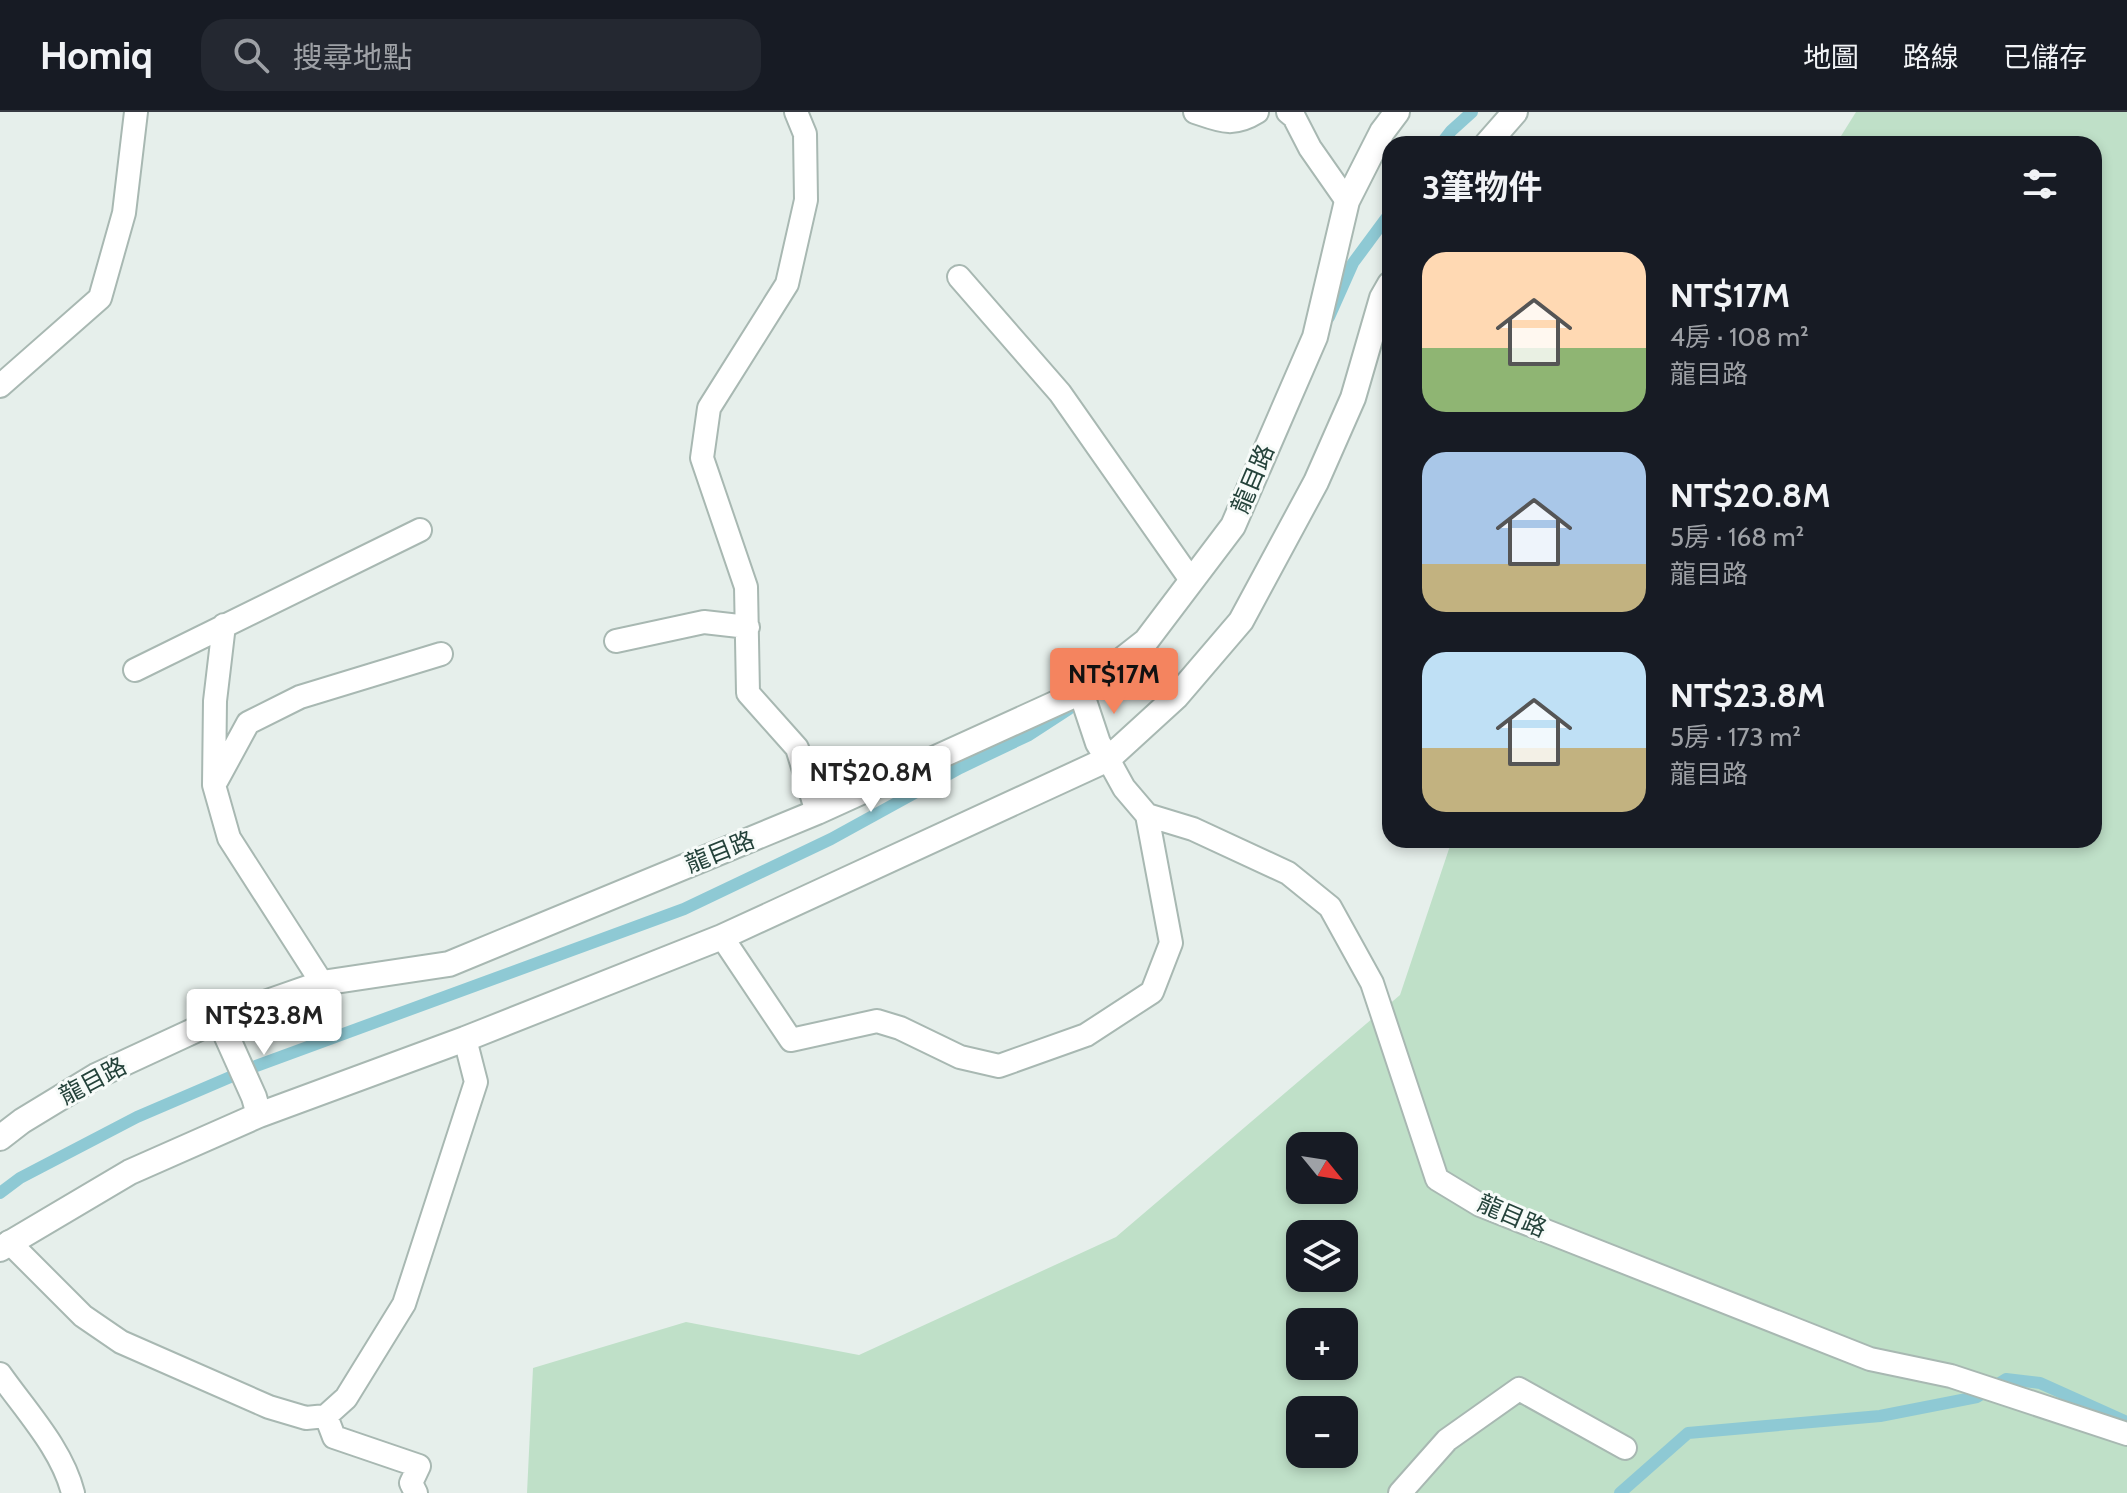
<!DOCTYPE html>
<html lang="zh-TW">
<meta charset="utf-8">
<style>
:root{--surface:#171b24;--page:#242831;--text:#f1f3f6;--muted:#9ea1a6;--line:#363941;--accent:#f4845f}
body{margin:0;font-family:Cabin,"Noto Sans TC",sans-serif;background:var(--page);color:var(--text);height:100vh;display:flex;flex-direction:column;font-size:30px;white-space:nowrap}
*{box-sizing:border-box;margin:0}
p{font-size:26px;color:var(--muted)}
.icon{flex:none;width:44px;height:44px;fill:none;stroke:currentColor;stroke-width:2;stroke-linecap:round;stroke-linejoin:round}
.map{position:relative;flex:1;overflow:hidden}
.drawer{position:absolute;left:1382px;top:24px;width:720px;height:712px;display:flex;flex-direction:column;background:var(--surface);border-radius:24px;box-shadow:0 4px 12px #0003}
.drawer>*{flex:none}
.needle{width:52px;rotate:120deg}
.controls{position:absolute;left:1286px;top:1020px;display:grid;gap:16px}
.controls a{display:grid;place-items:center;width:72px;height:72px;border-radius:16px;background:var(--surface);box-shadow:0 4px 12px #0003;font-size:40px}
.price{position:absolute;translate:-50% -68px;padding:0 18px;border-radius:8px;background:#fff;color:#222;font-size:26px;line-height:52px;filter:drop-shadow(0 2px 4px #0008)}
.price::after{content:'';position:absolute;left:50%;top:48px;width:24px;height:18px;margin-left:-12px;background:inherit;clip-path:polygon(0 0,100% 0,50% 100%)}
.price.active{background:var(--accent);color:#111}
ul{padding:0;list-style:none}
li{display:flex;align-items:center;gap:24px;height:200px;padding:0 40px}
li span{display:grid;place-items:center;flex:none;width:224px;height:160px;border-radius:24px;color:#555}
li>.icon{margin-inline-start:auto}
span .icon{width:96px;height:96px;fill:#fffc;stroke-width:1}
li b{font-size:34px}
h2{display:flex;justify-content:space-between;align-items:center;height:96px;padding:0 40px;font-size:34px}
header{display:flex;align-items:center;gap:48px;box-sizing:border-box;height:112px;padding:0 40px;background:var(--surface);border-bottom:2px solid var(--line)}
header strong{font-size:38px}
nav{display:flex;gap:44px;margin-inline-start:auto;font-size:28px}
.search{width:560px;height:72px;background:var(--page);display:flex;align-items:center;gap:20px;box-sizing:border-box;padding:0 28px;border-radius:24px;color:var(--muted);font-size:30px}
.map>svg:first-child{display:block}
.green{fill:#bfe0c8;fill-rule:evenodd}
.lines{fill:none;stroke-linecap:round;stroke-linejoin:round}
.stream{stroke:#8ec9d4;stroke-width:12}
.service-casing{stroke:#a8b8b2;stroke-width:26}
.minor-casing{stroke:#a8b8b2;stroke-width:28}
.service{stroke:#fff;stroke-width:22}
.minor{stroke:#fff;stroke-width:24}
.labels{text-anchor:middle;stroke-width:6;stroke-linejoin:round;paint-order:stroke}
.street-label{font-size:24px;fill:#24423a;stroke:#f7fbf9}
</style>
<header>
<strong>Homiq</strong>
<div class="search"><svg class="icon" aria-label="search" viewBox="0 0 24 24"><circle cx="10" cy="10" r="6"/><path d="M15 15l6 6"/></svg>搜尋地點</div>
<nav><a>地圖</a><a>路線</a><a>已儲存</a></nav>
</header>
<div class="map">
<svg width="2127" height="1381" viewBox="0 0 2127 1381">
<rect width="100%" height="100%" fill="#e6efeb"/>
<!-- green -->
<path class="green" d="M1856,0H2127V1381H527L533,1256L686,1210L859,1243L1116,1125L1400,883L1452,728H2094V32H1836ZM1300,1034H1344V1078H1300ZM1300,1122H1344V1166H1300ZM1300,1210H1344V1254H1300ZM1300,1298H1344V1342H1300Z"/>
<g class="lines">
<!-- stream -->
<path class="stream" d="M1441,32L1451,19L1472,0
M1329,205L1353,151L1390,101
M0,1081L20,1066L137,1005L256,954L684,797L831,727L960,656L1029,623L1069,597
M1620,1381L1688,1321L1880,1304L1977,1285L2006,1267L2040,1271L2127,1310"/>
<!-- service casing -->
<g class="service-casing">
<path id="service" d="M796,0L805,22L806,88L787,172L709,296L702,346L746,475L748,581L797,636L817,700
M1195,0C1221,9 1233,15 1257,0
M1288,0L1294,5L1310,36L1347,89
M959,165L1060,281L1191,468
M0,274L100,186L124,101L136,0
M224,513L215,589L214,673L229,726L322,871
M616,529L704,510L748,515
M135,558L420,418
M1108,647L1124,676L1147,703L1193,717L1288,761L1330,795L1372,871L1437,1067L1480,1093L1870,1247L1951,1264L2127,1322
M217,668L248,611L300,585L441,542
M722,825L791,928L877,909L900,916L960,945L999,954L1086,923L1152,880L1171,831L1147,703
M9,1130L83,1204L121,1230L269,1295L306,1306L326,1304L346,1286L404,1192L476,970L465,927
M0,1262C26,1299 62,1337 73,1381
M326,1304L334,1325L419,1354L411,1371L416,1381
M1400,1381L1447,1328L1519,1277L1625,1336"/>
</g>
<!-- minor casing -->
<g class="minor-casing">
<path id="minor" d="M1487,32L1515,0
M1081,580L1098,631L1108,647
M219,907L254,985L259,1003
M0,1026L22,1009L96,964L219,907L322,871L449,852L817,700L1081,580L1146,529L1233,414L1315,225L1347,89L1382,20L1397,0
M0,1137L130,1060L259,1003L465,927L722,825L1108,647L1176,585L1241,509L1316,370L1353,286L1382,186L1390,172"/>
</g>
<!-- service -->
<use href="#service" class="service"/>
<!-- minor -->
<use href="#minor" class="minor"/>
</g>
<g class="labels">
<!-- street labels -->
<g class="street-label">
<text transform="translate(1253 367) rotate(-67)" y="8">龍目路</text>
<text transform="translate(720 740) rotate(-22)" y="8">龍目路</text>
<text transform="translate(93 969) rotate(-28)" y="8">龍目路</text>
<text transform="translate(1512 1104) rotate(23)" y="8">龍目路</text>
</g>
</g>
</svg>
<div class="controls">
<a><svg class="needle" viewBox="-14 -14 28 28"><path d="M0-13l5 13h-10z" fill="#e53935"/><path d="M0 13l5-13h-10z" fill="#9ea1a6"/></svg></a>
<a><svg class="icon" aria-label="layers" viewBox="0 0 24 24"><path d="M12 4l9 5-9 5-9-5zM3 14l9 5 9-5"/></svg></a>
<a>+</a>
<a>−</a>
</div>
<b class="price active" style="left:1114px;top:604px">NT$17M</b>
<b class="price" style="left:871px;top:702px">NT$20.8M</b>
<b class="price" style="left:264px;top:945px">NT$23.8M</b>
<section class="drawer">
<h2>3筆物件<svg class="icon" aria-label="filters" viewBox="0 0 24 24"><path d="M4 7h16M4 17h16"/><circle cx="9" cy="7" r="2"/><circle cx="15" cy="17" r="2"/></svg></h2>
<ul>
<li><span style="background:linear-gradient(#ffd9b3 60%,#8fb573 0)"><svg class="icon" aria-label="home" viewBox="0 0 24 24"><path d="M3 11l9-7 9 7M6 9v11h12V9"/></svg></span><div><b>NT$17M</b><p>4房 · 108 m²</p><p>龍目路</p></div></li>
<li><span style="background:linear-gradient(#a9c7e8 70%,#c2b280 0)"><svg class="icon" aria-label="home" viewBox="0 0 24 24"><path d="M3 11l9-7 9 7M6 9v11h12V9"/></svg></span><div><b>NT$20.8M</b><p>5房 · 168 m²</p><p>龍目路</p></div></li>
<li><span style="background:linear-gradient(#bfe0f5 60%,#c2b280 0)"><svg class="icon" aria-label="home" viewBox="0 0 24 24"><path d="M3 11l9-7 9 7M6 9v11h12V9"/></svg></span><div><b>NT$23.8M</b><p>5房 · 173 m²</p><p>龍目路</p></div></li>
</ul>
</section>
</div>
